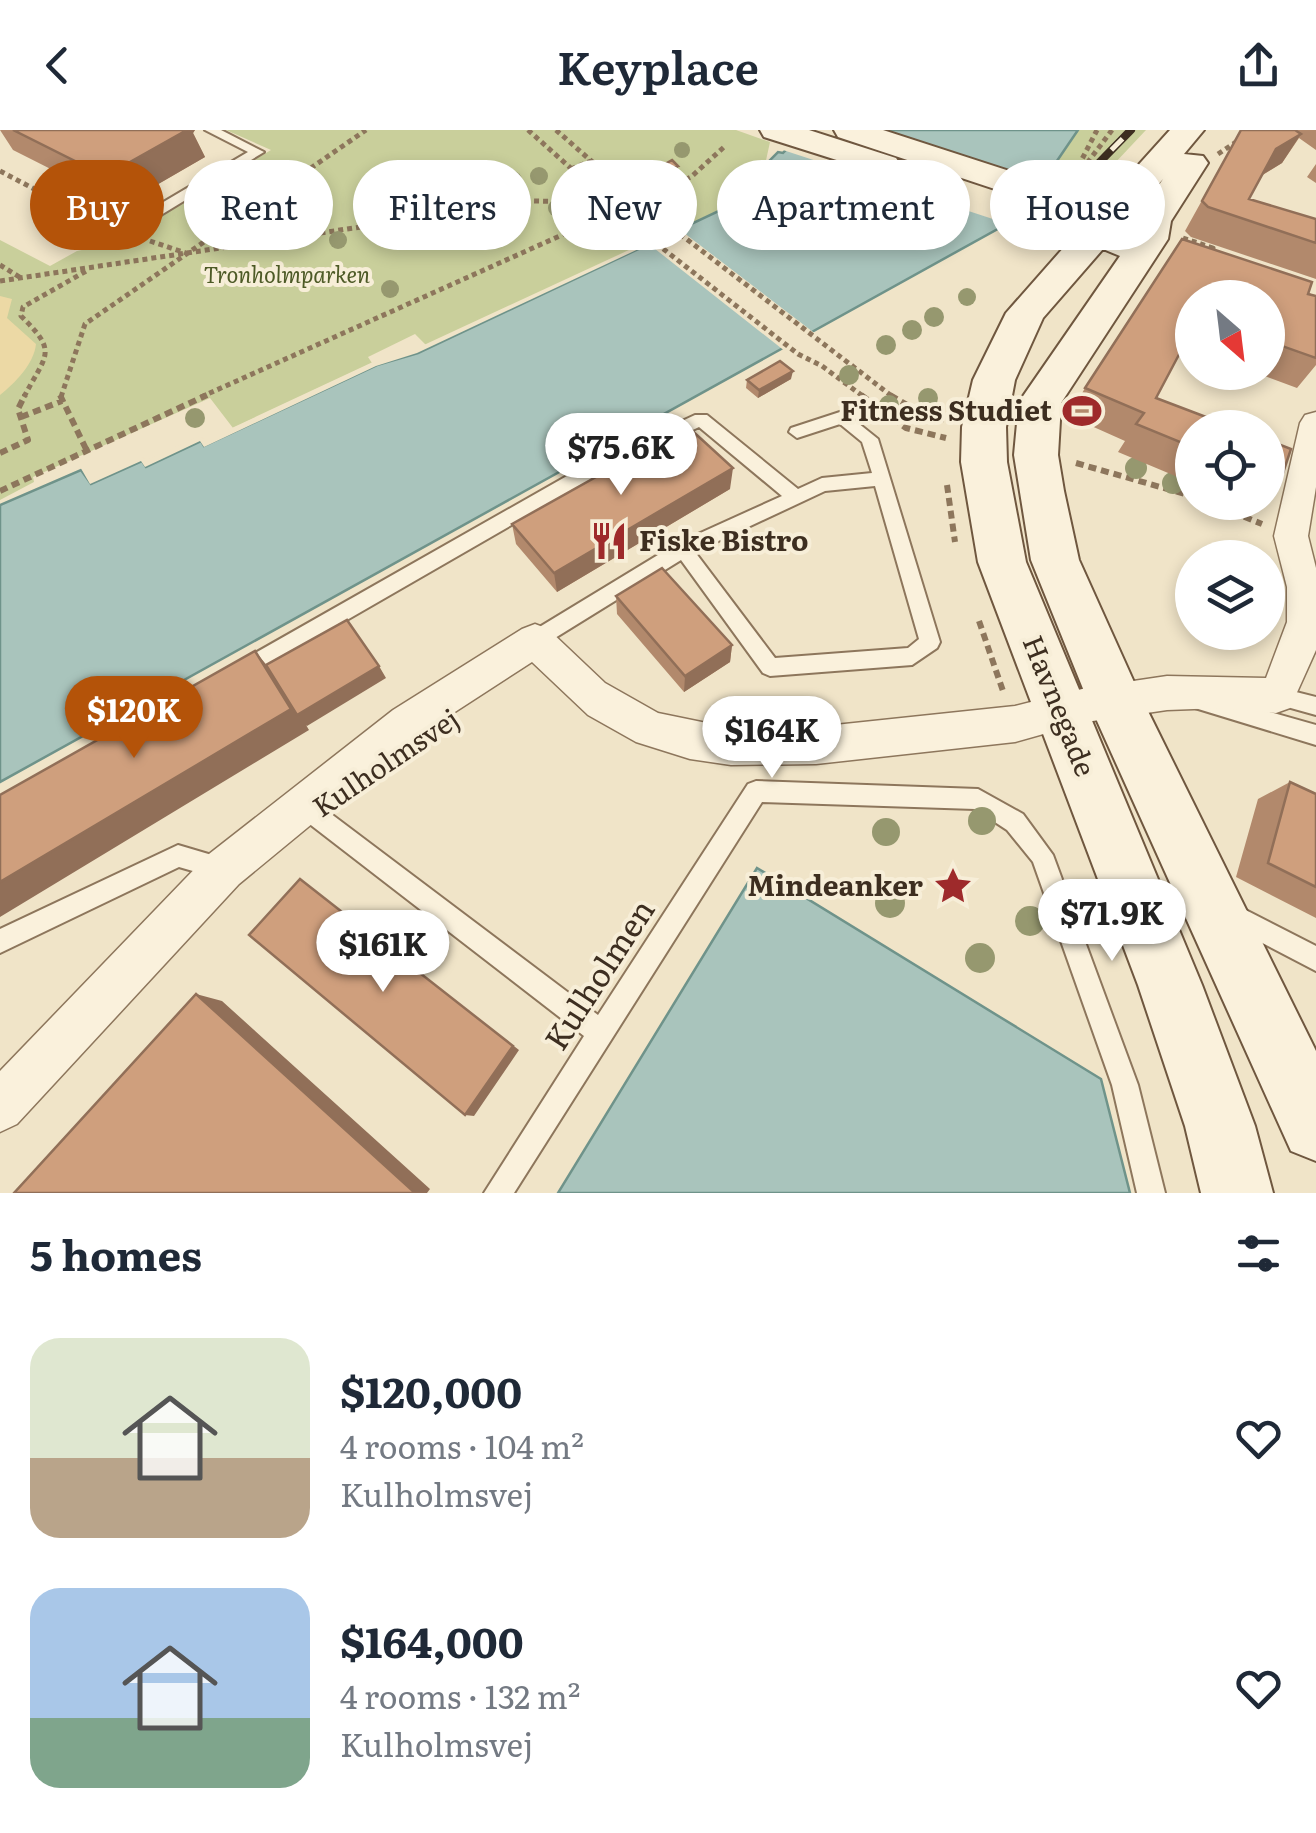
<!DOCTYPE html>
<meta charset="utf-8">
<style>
:root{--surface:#fff;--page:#f6f6f7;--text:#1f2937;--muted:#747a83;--accent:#b45309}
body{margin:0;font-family:Literata,serif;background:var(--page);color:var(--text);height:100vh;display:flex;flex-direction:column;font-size:38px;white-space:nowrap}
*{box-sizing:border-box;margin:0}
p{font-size:32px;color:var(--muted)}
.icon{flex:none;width:55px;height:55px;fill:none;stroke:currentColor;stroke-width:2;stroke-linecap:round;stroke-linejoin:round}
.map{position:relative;height:1063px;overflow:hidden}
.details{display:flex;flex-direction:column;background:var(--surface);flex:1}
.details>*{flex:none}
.hud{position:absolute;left:30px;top:30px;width:1258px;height:90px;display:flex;gap:20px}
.needle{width:65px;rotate:152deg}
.fabs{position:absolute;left:1175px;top:150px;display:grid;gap:20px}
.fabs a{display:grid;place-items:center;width:110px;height:110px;border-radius:50%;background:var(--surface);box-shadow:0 5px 15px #0003;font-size:50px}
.price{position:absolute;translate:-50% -85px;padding:0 22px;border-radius:35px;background:#fff;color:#222;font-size:32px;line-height:65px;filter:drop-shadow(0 2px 5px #0008)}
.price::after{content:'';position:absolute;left:50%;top:60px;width:30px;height:22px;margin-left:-15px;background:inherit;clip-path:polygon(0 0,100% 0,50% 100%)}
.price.selected{background:var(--accent);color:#fff}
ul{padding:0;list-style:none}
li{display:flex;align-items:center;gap:30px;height:250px;padding:0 30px}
li span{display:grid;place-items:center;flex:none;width:280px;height:200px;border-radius:30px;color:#555}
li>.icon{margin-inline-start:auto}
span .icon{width:120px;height:120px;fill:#fffc;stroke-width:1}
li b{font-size:42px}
h2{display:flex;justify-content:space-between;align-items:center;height:120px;padding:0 30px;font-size:42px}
.chip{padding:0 35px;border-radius:45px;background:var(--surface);box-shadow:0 5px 15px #0003;font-size:35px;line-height:90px}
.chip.selected{background:var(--accent);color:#fff}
header{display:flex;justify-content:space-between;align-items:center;height:130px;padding:0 30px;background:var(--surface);font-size:45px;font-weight:600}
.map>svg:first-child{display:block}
.green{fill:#c9cf9b}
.sand{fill:#ecd9a5}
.water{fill:#a9c4bc;stroke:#6f938a;stroke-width:2.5}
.pier{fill:#f0e4c8}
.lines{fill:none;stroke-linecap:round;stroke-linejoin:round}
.service-casing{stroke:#8d765c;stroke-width:4}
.minor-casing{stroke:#8d765c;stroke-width:3}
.secondary-casing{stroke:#6f573f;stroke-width:4}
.path-far1{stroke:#8d765c;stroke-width:5;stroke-dasharray:5 4;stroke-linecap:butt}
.path{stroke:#8d765c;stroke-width:6;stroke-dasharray:8 5;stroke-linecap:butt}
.service{fill:#faf1dc;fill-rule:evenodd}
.minor{fill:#faf1dc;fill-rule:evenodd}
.secondary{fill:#faf1dc;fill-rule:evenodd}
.rail-casing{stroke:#3d2e20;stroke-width:8}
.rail{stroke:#f7eed8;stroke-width:5;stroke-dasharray:16;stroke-linecap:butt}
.tree{fill:#96986f}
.wall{fill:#b2896c}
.shaded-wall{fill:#916f58}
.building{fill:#cf9f7d;stroke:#916f58;stroke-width:2.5}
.labels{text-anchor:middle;stroke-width:8;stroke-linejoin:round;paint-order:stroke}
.far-park-label{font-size:22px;font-style:italic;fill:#4d5a26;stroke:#f7eed8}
.poi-label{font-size:28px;font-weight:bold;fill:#3d2e20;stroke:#f7eed8;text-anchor:end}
.street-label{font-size:28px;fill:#3d2e20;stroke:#f7eed8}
.near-street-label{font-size:32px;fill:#3d2e20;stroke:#f7eed8}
</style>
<header><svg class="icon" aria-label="back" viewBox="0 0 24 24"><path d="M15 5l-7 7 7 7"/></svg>Keyplace<svg class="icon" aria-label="share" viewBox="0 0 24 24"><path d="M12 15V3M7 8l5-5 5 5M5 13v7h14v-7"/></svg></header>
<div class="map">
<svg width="1316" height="1063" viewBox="0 0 1316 1063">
<rect width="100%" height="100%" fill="#f0e4c8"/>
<!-- green -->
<path class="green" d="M226,0H736L770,12L765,35L721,80L426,215L415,204L368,227L372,233L233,298L210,268L33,347L34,352L0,370V110L50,136L77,121L119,112L271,20Z
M1078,0H1146L1098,51L1080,36L1046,47Z"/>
<!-- sand -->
<path class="sand" d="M0,166L12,169L7,188L36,214C34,234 15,253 0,265Z"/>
<!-- water -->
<path class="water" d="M806,0H1078L1046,47L1036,45L1003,96L0,652V375L81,340L91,354L142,331L146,337L201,311L204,316L377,235L418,223L721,80L778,22L783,23Z
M757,738L1101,949L1130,1063H558Z"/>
<!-- pier -->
<path class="pier" d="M803,0H881L1039,49L1008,94L783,20Z
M675,96L817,205L786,222L645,111Z
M644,113L647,115L417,223L376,236L204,317L200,311L145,337L141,331L90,354L79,335L85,336L92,348L140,326L147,330L199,306L206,310L375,231L426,214Z"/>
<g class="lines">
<!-- service casing -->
<g class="service-casing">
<path id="service" d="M205,0H221L264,22L115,113L92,117L46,105L53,101L92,109L106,106L248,22Z
M843,281L878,309L940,512L937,518L912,535L770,546L763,543L681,430L542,516H528L525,510L528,504L676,414L782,366L699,297L593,348L248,547L241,550L234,547L231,541L234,535L581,338L695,285H707L798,359L822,348L872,343L862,312L840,294L797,308L789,302L791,298ZM875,356L919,509L908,518L775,528L695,422L825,361Z
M1276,557L1316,567V585L1269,572L1266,566L1269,560Z
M1202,563L1316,595V615L1195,578L1192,572L1195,566Z
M756,651L978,659L1023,684L1053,725L1138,955L1165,1063H1137L1112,955L1033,732L1007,700L975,679L762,672L514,1063H484L584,906L294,682L291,675L294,668L302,664L310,668L598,885L748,654Z
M178,715L232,731L235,739L232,747L224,750L179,737L0,823V799Z
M1232,773L1316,816V841L1224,793L1220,785L1224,777Z"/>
</g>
<!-- minor casing -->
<g class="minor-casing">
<path id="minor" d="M1316,282V357L1308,406L1316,438V520L1290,578L1276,583L1221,578L1167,580L1086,592L1015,612L816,634L731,635L690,629L636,612L588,585L532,532L421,604L239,754L17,994L0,1002V941L209,724L393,580L522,499L535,494L548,499L605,553L658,583L731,598L816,597L1015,576L1086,558L1167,546L1266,548L1287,492V457L1274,406L1300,293L1305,285Z"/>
</g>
<!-- secondary casing -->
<g class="secondary-casing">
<path id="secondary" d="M760,0H809L896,28L901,35L896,42L884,45L764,7Z
M834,0H883L1105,72L1170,0H1204L1184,24L1203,26L1208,33L1171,91L1168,109L1061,273L1058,325L1064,361L1079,430L1138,561L1316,921V1031L1291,1021L1088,571L1031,430L1014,325L1019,272L1120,126L1103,119L1043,188L1015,250L1006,297L1007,332L1026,432L1202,855L1255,996L1273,1063H1201L1185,996L1138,855L978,432L961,332L962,297L973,250L1006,183L1088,90L838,7ZM1163,49L1135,91L1134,94L1130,88Z"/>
</g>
<!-- path-far1 -->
<path class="path-far1" d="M528,0L648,107L798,224L822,236L864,267
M556,0L638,72L893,267
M1218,24L1254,0
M571,39L591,31
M1082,40L1112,0
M0,41L97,92
M1090,51L1079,35L1097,0
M649,66L661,49
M1183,108L1213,118L1211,124
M150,111L186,123
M0,135L21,148
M0,151L534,71L580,72L617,80
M24,267C46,224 59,223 21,186L23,177L88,140
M61,267L85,194L366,0
M201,267L691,47L724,17"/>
<!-- path -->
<path class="path" d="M60,265L86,319
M861,265L906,298L946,308
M890,265L926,286L948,290
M21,287L62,271
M0,323L28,310L18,279L25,265
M1076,333L1192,366
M947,355L955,412
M0,361L207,265
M1208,372L1262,394
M979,491L1004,564"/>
<!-- service -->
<use href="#service" class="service"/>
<!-- minor -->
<use href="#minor" class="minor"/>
<!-- secondary -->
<use href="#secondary" class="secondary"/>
<!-- rail casing -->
<g class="rail-casing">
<path id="rail" d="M1089,43L1131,0"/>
</g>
<!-- rail -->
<use href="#rail" class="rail"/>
</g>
<!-- trees -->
<g class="tree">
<circle cx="682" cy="20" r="8"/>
<circle cx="539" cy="46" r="9"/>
<circle cx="513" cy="50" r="9"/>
<circle cx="644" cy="58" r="9"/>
<circle cx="557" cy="78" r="9"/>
<circle cx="338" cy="110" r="9"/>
<circle cx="390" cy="159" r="9"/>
<circle cx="967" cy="167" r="9"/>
<circle cx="934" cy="187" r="10"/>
<circle cx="912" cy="200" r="10"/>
<circle cx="886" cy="215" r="10"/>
<circle cx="849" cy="245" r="10"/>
<circle cx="928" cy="268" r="10"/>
<circle cx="889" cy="275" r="10"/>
<circle cx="195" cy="288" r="10"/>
<circle cx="1136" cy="338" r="11"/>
<circle cx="1173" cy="353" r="11"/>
<circle cx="982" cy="691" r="14"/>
<circle cx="886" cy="702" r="14"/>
<circle cx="890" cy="773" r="15"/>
<circle cx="1030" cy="791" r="15"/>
<circle cx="980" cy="828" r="15"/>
</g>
<!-- wall -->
<path class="wall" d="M0,0H195L193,3L205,27L122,75L13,20Z
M1241,0H1316V20L1299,8L1282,33L1261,46L1249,69L1316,89V149L1191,107L1185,101Z
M1316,34V53L1307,47Z
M1182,109L1316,166V235L1297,258L1254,242H1268V168H1192V215L1184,216L1156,268L1192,298V353L1118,322L1125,311L1069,286L1085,258Z
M791,249L758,268L746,258L747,250Z
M1268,310L1280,352L1268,365Z
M730,359L557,462L516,414L512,394Z
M1241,372H1260L1255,378Z
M616,466L732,515L730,532L684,562L617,484Z
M1290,652L1316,664V788L1236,747L1258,669Z"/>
<!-- shaded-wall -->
<path class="shaded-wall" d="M168,0H195L193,3L205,27L122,75L105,46Z
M1301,4L1282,33L1257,48L1276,19Z
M678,36V44L662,48L663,40Z
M793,241L791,249L758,268L759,260Z
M733,338L730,359L557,462L554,443Z
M732,515L730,532L684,562L685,546Z
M255,521L274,544L379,536L386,548L307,596L306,595L309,600L0,787V752Z
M300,749L519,920L474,986L465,985Z
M196,864L222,871L430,1059L427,1063H414Z"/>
<!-- building -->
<path class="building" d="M13,0H187L105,46Z
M1241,0H1295L1301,4L1276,19L1249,69L1316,89V113L1208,77L1202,71Z
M672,30L678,36L663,40L660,37Z
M1182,109L1312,152L1308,164L1316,166V228L1268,211V168H1192V200L1156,268L1235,298H1192V317L1136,294L1144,283L1085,258Z
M780,231L793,241L759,260L747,250Z
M687,296L733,338L554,443L512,394Z
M1268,310L1291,319L1280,352L1268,347Z
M662,438L732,515L685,546L616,466Z
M347,490L379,536L297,585L266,535Z
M255,521L291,579L0,752V665Z
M1290,652L1316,664V757L1268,733Z
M300,749L513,916L465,985L249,805Z
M196,864L415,1063H14Z"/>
<!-- icons -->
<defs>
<g id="stadium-bare" transform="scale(3)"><path d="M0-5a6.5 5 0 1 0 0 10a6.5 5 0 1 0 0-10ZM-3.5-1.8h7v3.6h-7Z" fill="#9e2a2b" stroke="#f7eed8" stroke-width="2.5" paint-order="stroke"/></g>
<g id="restaurant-bare" transform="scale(3)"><path d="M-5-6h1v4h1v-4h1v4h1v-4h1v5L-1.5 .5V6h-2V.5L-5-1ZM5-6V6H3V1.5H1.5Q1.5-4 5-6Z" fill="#9e2a2b" stroke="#f7eed8" stroke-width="2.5" paint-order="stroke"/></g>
<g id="sight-bare" transform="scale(3)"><path d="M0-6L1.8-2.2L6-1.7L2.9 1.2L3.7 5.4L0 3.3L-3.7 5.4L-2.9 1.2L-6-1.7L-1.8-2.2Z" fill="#9e2a2b" stroke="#f7eed8" stroke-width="2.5" paint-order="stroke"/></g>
</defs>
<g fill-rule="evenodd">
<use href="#stadium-bare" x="1082" y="281"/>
<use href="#restaurant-bare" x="609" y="411"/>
<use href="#sight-bare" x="953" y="756"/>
</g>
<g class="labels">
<!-- far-park labels -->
<g class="far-park-label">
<text x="287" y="153">Tronholmparken</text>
</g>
<!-- poi labels -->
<g class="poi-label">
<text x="1052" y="291">Fitness Studiet</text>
<text x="639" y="421" text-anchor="start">Fiske Bistro</text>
<text x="923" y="766">Mindeanker</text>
</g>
<!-- street labels -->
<g class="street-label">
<text transform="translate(1059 576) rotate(68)" y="10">Havnegade</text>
<text transform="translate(386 633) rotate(-34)" y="10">Kulholmsvej</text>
</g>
<!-- near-street labels -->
<g class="near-street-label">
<text transform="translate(600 845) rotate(-57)" y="11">Kulholmen</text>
</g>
</g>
</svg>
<div class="fabs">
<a><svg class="needle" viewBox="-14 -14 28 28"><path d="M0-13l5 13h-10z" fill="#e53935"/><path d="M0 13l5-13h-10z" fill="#747a83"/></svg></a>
<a><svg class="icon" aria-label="locate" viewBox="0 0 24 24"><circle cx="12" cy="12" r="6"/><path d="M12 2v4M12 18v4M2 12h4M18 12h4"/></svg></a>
<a><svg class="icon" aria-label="layers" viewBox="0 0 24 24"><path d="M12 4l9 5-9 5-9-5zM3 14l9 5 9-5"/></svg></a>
</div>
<b class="price" style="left:621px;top:368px">$75.6K</b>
<b class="price selected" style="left:134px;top:631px">$120K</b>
<b class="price" style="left:772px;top:651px">$164K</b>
<b class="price" style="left:1112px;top:834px">$71.9K</b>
<b class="price" style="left:383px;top:865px">$161K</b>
<div class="hud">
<a class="chip selected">Buy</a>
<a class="chip">Rent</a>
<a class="chip">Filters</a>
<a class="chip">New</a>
<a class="chip">Apartment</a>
<a class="chip">House</a>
</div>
</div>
<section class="details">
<h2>5 homes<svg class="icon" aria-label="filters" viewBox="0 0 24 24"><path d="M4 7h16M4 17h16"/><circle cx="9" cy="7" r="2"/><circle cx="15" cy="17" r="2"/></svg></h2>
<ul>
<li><span style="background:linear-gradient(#dfe7d0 60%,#b9a48a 0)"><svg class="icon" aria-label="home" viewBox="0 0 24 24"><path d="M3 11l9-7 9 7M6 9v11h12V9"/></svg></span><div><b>$120,000</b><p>4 rooms · 104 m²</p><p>Kulholmsvej</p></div><svg class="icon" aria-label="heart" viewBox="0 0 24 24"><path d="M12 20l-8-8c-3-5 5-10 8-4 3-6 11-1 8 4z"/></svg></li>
<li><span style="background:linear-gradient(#a9c7e8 65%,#7fa58c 0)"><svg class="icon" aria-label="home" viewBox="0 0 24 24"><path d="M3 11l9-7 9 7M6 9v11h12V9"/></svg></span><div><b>$164,000</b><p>4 rooms · 132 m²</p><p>Kulholmsvej</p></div><svg class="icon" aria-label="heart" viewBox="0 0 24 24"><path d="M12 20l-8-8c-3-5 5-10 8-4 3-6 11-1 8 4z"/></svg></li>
</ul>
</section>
